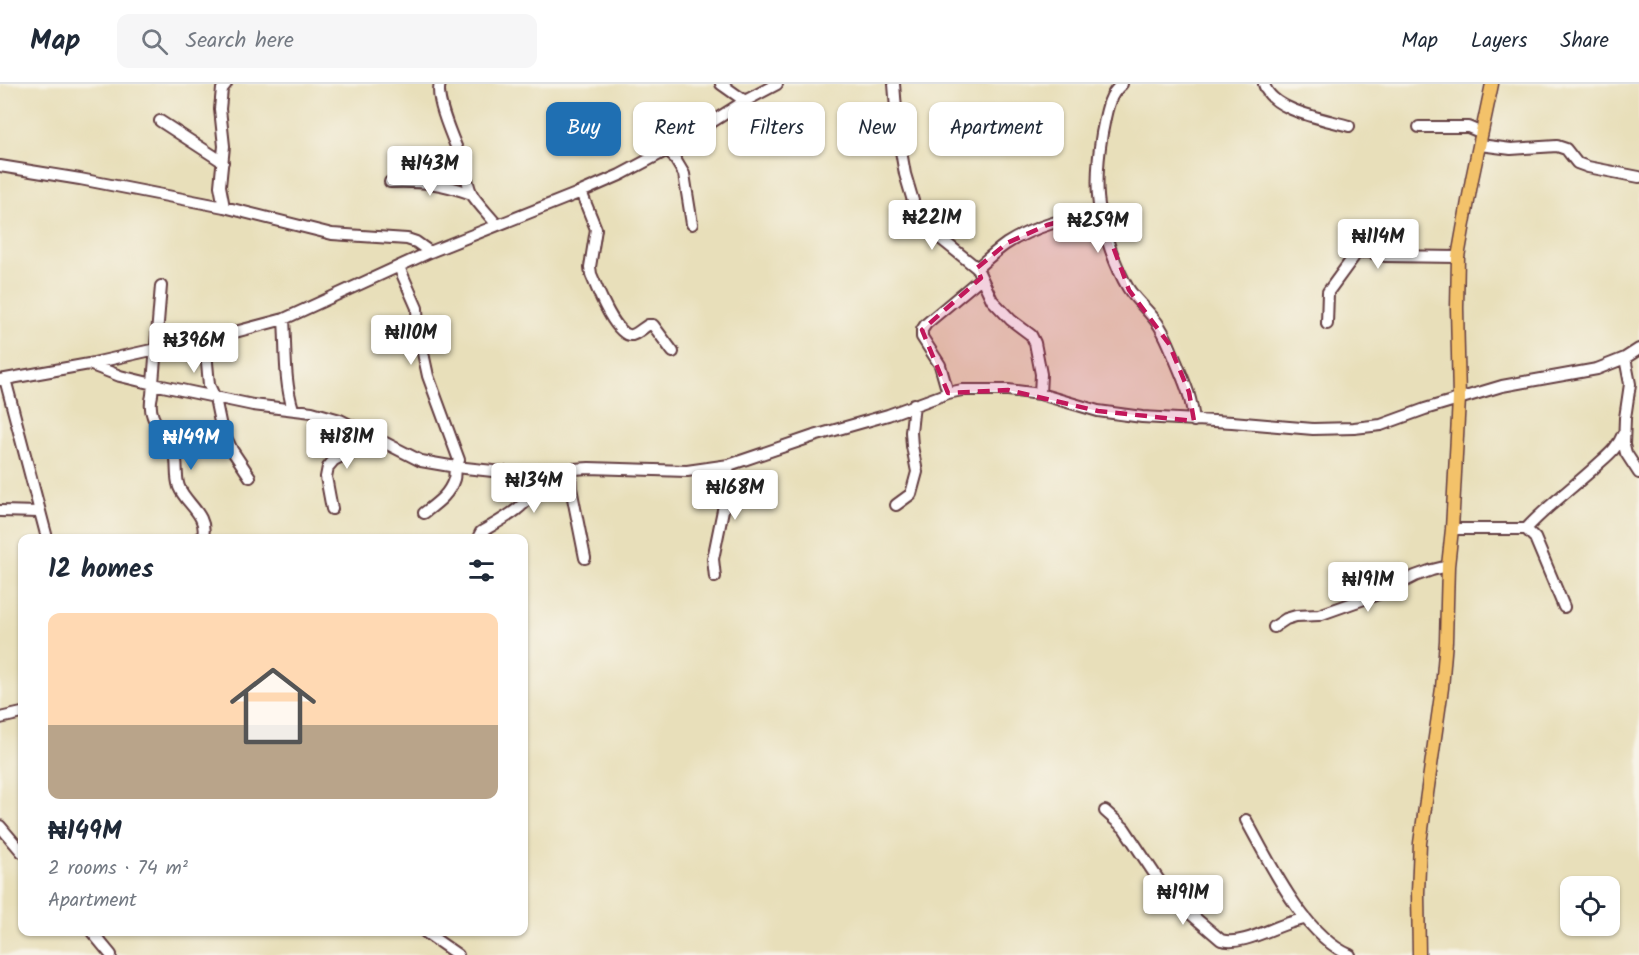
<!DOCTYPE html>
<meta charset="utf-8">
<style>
:root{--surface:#fff;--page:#f6f6f7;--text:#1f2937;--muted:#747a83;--line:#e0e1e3;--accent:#1f6fb2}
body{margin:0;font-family:Kalam,sans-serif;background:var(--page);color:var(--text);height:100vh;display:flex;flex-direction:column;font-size:22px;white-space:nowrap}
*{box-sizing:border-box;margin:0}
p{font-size:20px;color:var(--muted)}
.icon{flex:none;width:33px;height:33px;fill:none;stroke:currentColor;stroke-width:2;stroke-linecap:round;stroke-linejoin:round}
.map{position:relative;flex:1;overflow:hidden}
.sheet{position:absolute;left:18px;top:450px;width:510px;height:402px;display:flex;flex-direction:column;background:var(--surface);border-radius:12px;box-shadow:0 2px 4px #0004}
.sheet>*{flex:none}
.banner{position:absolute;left:546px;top:18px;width:570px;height:54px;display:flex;gap:12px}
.tools{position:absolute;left:1560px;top:792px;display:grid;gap:12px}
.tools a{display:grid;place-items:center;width:60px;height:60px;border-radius:12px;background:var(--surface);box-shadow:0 2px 4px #0004;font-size:30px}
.price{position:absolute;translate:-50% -51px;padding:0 14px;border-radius:6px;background:#fff;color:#222;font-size:20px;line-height:39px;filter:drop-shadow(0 2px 3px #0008)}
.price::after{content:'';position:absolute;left:50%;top:36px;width:18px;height:14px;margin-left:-9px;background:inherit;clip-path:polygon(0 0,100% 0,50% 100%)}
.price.on{background:var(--accent);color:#fff}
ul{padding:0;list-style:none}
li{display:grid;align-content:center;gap:12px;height:318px;padding:0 30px}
li span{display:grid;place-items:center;height:186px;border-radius:12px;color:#555}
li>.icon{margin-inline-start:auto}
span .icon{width:108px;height:108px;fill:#fffc;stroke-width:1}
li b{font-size:26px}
h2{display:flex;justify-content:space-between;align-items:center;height:72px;padding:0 30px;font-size:26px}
.chip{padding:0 21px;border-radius:12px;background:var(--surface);box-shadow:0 2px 4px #0004;font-size:21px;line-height:54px}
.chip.on{background:var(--accent);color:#fff}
header{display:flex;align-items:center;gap:36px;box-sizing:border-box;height:84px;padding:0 30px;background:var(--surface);border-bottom:2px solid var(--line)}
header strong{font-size:28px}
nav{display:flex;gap:33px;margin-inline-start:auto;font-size:21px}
.search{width:420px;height:54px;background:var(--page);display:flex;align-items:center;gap:15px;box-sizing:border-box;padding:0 21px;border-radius:12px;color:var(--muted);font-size:22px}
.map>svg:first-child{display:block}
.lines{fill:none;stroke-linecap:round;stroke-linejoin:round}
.minor-casing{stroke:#623c40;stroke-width:14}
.major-casing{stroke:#623c40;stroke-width:15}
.minor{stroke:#fff;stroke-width:10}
.major{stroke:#f3c26a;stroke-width:12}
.marked{fill:#c2185b;fill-opacity:0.2;stroke:#c2185b;stroke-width:4.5;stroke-dasharray:12 8;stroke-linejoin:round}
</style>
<header>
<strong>Map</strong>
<div class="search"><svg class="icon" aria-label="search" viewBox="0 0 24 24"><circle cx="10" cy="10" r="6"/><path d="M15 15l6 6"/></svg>Search here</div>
<nav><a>Map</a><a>Layers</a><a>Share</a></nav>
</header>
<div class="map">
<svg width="1639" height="871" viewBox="0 0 1639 871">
<rect width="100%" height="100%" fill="#f7f3e8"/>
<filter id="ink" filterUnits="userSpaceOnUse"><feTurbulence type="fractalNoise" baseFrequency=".0167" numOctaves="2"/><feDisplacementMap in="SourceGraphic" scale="12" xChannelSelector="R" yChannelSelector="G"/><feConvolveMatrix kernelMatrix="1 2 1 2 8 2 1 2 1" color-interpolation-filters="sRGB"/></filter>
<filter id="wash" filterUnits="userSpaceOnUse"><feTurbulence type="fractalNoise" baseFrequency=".008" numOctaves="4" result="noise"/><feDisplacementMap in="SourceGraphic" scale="24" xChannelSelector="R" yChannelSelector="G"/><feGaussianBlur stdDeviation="1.35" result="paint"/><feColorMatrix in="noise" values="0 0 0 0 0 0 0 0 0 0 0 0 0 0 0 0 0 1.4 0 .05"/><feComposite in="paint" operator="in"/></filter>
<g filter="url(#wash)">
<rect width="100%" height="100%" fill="#e8dfba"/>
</g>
<g filter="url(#ink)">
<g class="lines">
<!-- minor casing -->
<g class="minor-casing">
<path id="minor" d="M440,0C434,16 457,63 463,80C467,90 467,103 473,112C480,122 489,131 497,141
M721,0L745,17
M894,0L898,50L905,90L916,127L925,142L977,184L992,216L1011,236L1031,251L1035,259L1041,290L1040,310
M1122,0C1107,12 1106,31 1102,49C1098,74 1095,102 1100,127C1104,150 1116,184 1128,204C1137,218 1151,228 1160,243C1167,254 1172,268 1177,280C1186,302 1191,312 1194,337
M1264,0C1271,27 1325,35 1349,42
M160,37L223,78
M1419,43H1468L1482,49
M1480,61L1511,65L1557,62L1566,65L1577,79L1588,83L1639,93
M669,65L684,90L692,140
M0,82L80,95L224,123L332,150L407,155L416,158L430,168
M390,98C424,97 441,99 472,110
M581,108L596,145L590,183L591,190C596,202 616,254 632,251C637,250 643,244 648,241H653L673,268
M224,123L220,102L224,62L220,25L222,5L226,0
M399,183L417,224L418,246L428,292L459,376C458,379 456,382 455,385C454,388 455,392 454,395C449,411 437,419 424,429
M977,184C986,176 996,167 1006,160C1034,142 1068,134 1100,127
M161,202L152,311C145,339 168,347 175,370C178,380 175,392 179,403C186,420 208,431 203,452L199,454
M284,235C286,265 284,297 293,325
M1327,240L1328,208L1355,171L1361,168H1369L1385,172L1458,173
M205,256L209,301L215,314L221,343L232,366L250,393
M1625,274L1630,300L1625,334L1624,361L1626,369L1639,389
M89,280L120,292L153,300L253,321L312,328L340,336L421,377L456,383L502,388H527L589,384L687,387L729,381L814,352L888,331L948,309L962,306H1008L1040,310L1098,327L1142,333L1232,338L1313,345L1354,344L1381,341L1425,325L1502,302L1597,285L1625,274L1639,265
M5,295L47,454
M0,296L89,280L156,265L205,256L284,235L430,168L581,108L620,91L669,65L745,17L777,0
M948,309L940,281L922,253V246L926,240L981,194
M570,386L571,404L585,474
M896,421L911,410L917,388L912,362L911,348L914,320
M332,425L326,393L328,383L334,376L376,355
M0,427L39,428
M1452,445H1526L1535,454L1564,523
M1526,445C1546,423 1571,405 1593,385C1604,374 1617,366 1623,350
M479,454V452L481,448C494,440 530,422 531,407C531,401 528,394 527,388
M715,493L713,475L724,421L729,381
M1274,543L1286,535L1296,532L1319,531L1384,508L1415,492L1432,486L1448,482
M0,634L22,629
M1105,727L1124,744L1158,795L1179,820L1221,856C1246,863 1280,837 1306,835
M1246,736C1270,779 1303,851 1350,871
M0,742L22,768
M92,848L111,871
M425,848L458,871"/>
</g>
<!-- major casing -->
<g class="major-casing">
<path id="major" d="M1419,871L1418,809L1420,759L1442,604L1446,557L1448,482L1452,445L1459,315L1457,224L1458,173L1472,95L1492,0"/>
</g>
<!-- minor -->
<use href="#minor" class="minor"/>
<!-- major -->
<use href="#major" class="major"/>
</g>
</g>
<!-- marked area -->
<path class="marked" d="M1100,127L1129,206L1169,260L1189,308L1194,337L1098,327L1008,306L948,309L922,246L981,194L977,184L1007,159L1047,141Z"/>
</svg>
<div class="tools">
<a><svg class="icon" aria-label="locate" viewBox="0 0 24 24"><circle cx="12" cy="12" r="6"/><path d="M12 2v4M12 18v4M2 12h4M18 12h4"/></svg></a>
</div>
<b class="price" style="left:430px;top:113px">₦143M</b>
<b class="price" style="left:932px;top:167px">₦221M</b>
<b class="price" style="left:1098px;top:170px">₦259M</b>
<b class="price" style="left:1378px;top:186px">₦114M</b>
<b class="price" style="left:411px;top:282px">₦110M</b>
<b class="price" style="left:194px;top:290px">₦396M</b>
<b class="price" style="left:347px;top:386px">₦181M</b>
<b class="price on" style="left:191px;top:387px">₦149M</b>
<b class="price" style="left:534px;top:430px">₦134M</b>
<b class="price" style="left:735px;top:437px">₦168M</b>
<b class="price" style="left:1368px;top:529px">₦191M</b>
<b class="price" style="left:1183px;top:842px">₦191M</b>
<div class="banner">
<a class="chip on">Buy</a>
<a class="chip">Rent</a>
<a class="chip">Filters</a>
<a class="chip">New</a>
<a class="chip">Apartment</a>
</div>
<section class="sheet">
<h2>12 homes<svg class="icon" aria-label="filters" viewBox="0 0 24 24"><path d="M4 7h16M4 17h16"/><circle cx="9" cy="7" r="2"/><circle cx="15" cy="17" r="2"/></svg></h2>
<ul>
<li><span style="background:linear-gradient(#ffd9b3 60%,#b9a48a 0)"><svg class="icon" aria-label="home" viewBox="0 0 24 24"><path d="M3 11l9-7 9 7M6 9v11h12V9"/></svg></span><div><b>₦149M</b><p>2 rooms · 74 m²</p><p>Apartment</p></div></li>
</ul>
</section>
</div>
